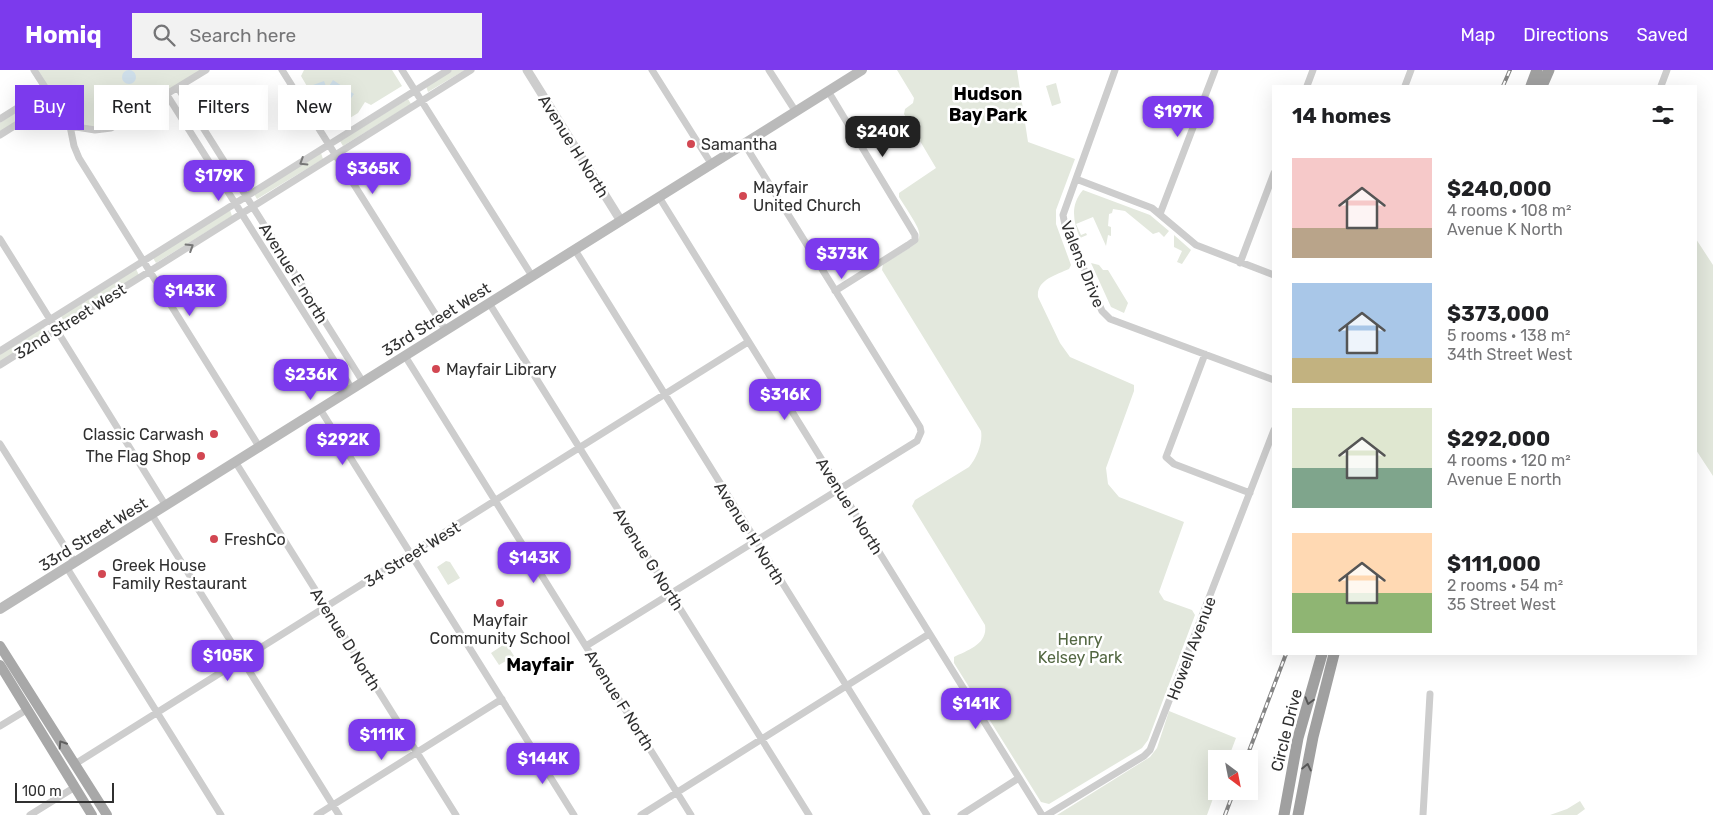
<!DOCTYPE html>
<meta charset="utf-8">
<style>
:root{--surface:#fff;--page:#f2f2f2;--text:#202124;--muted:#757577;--accent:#7c3aed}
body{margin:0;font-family:Rubik,sans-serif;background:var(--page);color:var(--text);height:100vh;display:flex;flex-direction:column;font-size:19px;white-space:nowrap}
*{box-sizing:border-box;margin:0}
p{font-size:16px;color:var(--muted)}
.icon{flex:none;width:28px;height:28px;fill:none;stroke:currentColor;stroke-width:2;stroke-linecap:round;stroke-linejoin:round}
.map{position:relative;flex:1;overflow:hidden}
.drawer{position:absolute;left:1272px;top:15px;width:425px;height:570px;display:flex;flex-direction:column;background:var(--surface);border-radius:0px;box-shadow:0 5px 20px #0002}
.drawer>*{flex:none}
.banner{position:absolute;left:15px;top:15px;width:475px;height:45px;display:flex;gap:10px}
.needle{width:32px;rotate:148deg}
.buttons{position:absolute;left:1208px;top:680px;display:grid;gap:10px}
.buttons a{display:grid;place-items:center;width:50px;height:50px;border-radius:0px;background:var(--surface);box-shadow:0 5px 20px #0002;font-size:25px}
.scale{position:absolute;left:15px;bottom:12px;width:99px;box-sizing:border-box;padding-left:5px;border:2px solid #303030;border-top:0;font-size:14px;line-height:18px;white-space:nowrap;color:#303030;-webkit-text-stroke:4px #fff;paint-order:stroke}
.price{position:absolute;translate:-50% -42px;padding:0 11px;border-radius:10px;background:var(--accent);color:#fff;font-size:16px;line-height:32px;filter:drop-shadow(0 1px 2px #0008)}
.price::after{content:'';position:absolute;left:50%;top:30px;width:15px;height:11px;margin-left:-8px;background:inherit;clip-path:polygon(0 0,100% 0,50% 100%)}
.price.on{background:#222;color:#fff}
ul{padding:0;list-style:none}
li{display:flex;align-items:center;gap:15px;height:125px;padding:0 20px}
li span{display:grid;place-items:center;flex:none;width:140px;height:100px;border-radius:0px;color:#555}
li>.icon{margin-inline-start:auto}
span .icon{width:60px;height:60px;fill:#fffc;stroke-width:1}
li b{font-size:21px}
h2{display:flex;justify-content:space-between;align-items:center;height:60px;padding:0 20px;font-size:21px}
.chip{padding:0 18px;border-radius:0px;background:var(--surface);box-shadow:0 5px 20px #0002;font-size:18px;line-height:45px}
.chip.on{background:var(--accent);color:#fff}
header{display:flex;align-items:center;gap:30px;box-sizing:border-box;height:70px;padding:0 25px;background:var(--accent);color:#fff}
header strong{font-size:24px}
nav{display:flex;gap:28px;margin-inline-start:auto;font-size:18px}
.search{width:350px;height:45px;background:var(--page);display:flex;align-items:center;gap:12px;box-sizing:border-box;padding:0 18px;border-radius:0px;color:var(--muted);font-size:19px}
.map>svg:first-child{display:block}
.green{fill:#e3e8dd}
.water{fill:#cedee9}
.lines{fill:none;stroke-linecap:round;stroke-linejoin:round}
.minor{stroke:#cdcdcd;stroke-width:7}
.tertiary{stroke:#cdcdcd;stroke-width:9}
.secondary{stroke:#bababa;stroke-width:10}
.primary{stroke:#a8a8a8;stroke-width:10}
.trunk{stroke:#a0a0a0;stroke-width:11}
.rail-casing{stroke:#858585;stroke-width:4}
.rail{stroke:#fff;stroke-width:2;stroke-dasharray:5.5;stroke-linecap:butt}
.oneway{stroke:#777}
.oneway2{stroke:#575757}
.oneway3{stroke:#606060}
.poi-dot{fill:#d24752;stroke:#fff;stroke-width:2}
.labels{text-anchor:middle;stroke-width:5;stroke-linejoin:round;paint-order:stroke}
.poi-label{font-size:16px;fill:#303030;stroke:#fff;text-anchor:start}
.street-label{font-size:16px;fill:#303030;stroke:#fff}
.park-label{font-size:16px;fill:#536742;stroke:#fff}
.neighbourhood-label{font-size:18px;font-weight:bold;fill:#000;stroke:#fff}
</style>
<header>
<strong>Homiq</strong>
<div class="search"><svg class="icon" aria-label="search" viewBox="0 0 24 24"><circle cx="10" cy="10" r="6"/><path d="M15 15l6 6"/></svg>Search here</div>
<nav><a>Map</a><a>Directions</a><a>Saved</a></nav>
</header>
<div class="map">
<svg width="1713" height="745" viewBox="0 0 1713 745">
<rect width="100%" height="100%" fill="#fff"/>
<!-- green -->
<path class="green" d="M34,0H206L111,58L70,56Z
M304,0H392L402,16L371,35L365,32L358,43L332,59L301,6Z
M452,0H465L428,22L426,16Z
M897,0H1017L1028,72L1075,89L1056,140V154L1071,195L1069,199C1056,205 1036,210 1038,227L1060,273L1070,287L1134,315V321L1106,398L1108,414L1119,427L1184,452L1159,522L1164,530L1192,540L1195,545L1148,670L1142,678L1049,734L1041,732L954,593V587C968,580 988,574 985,555L912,436L915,430L969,397C977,388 983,372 981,361L882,200L883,194C929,166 928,173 899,127V123L936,98L904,44L905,39L913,33L914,28Z
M1056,13L1061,33L1052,36L1046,16Z
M40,27L45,33L0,62V53Z
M408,29L411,34L343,76L340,71Z
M321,83L323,89L257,129L254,124Z
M1083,120L1150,145L1169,161L1164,167L1159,162L1153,164L1125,141L1113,139L1112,143L1109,144L1108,156L1111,157V166L1108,165L1106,176L1093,147L1076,154L1081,165L1086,163L1087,165L1080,168C1073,151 1070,135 1083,120Z
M230,140L232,146L156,193L153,188Z
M1174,165L1191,180L1182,194L1177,192L1182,181L1174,177Z
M1696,169L1713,195V406L1696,380Z
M1091,193L1099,195L1103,200H1108L1128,233L1124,243L1111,237Z
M136,199L139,205L64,251L61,246Z
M44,257L46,262L0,292V284Z
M446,491L450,492L460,508L448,515L437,497Z
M506,573L514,586L499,595L491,583Z
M1169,641L1236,668L1228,689H1216V720L1207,745H1057L1150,687L1157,678Z
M1580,731L1585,739L1577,745H1550L1567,739Z"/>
<!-- water -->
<path class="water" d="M122 7a7 7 0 1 1 14 0a7 7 0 1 1-14 0Z
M333,10L354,24L347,34L332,24V33L325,34L322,24L313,15L324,11L327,19Z"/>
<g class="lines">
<!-- minor -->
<path class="minor" d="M34,0L70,56L74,76L79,88L260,378
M282,0L446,261
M402,0L532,206
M652,0L712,95
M769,0L796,42
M1115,0L1063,145L1065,155L1102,241L1110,249L1274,310
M1307,16L1313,0
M1405,16L1411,0
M1661,16L1667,0
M178,18L363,312
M828,21L915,165V170L908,175L835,221
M167,25L352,319
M0,49L46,20
M70,56L95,60L111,58L206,0
M0,65L54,31
M1076,109L1152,138L1196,175L1274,205
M659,127L1042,745
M1160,144L1215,0
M0,169L166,436
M575,180L927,745
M1240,193L1274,103
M489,233L809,745
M0,281L448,0
M1205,284L1166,387L1174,394L1250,423
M405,286L691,745
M0,295L471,0
M320,339L574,745
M0,374L75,493
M236,393L456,745
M152,445L339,745
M67,498L221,745
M586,576L917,371L921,362L920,357L745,75
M0,656L28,639
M75,694L748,272
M30,745L75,717
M317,745L502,629
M641,745L929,564
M961,745L1019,708
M1047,745L1144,686L1150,680L1274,360
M1423,745L1430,624"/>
<!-- tertiary -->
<path class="tertiary" d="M527,0L621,151"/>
<!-- secondary -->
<path class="secondary" d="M0,539L862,0"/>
<!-- primary -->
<path class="primary" d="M0,576L107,745
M0,595L92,745"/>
<!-- trunk -->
<path class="trunk" d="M1531,16L1537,0
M1542,16L1549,0
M1284,745L1298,668L1322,584
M1298,745L1313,667L1334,584"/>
<!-- rail casing -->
<g class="rail-casing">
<path id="rail" d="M1503,16L1510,0
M1246,689L1286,584
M1225,745L1234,721"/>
</g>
<!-- rail -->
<use href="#rail" class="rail"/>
</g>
<!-- one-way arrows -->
<defs><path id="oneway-chevron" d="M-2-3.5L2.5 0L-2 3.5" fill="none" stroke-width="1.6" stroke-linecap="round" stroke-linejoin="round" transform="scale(1.25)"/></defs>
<g class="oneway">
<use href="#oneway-chevron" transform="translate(303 92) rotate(148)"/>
<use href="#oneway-chevron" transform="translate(190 177) rotate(-32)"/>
</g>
<g class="oneway2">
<use href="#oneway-chevron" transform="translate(1309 631) rotate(106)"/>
<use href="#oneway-chevron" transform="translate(1307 697) rotate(-78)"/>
</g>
<use class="oneway3" href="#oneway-chevron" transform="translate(62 674) rotate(-123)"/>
<!-- markers -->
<g class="poi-dot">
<circle cx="691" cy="74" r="5"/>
<circle cx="743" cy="126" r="5"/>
<circle cx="436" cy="299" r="5"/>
<circle cx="214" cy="364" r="5"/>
<circle cx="201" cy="386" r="5"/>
<circle cx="214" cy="469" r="5"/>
<circle cx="102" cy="504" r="5"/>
<circle cx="500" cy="533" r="5"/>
</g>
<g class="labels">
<!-- poi labels -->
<g class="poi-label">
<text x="701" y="80">Samantha</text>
<text x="753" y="123">Mayfair<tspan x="753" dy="18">United Church</tspan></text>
<text x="446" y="305">Mayfair Library</text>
<text x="204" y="370" text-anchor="end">Classic Carwash</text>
<text x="191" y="392" text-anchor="end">The Flag Shop</text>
<text x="224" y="475">FreshCo</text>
<text x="112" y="501">Greek House<tspan x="112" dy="18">Family Restaurant</tspan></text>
<text x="500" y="556" text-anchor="middle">Mayfair<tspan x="500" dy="18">Community School</tspan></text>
</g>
<!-- street labels -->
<g class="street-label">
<text transform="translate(574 76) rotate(58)" y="6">Avenue H North</text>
<text transform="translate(1083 194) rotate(68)" y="6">Valens Drive</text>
<text transform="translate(294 203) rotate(58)" y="6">Avenue E north</text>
<text transform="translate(436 249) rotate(-32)" y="6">33rd Street West</text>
<text transform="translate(70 251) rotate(-32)" y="6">32nd Street West</text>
<text transform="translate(850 436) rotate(58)" y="6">Avenue I North</text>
<text transform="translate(750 463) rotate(58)" y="6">Avenue H North</text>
<text transform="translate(93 464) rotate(-32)" y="6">33rd Street West</text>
<text transform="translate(412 484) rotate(-32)" y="6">34 Street West</text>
<text transform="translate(649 489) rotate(58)" y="6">Avenue G North</text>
<text transform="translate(346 569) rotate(58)" y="6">Avenue D North</text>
<text transform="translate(1191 578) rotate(-69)" y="6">Howell Avenue</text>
<text transform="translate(620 630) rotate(58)" y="6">Avenue F North</text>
<text transform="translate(1286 660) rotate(-76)" y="6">Circle Drive</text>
</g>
<!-- park labels -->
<g class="park-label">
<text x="1080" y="575">Henry<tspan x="1080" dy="18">Kelsey Park</tspan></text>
</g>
<!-- neighbourhood labels -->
<g class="neighbourhood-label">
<text x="988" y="30">Hudson<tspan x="988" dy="21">Bay Park</tspan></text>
<text x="540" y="601">Mayfair</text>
</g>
</g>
</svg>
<div class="buttons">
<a><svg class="needle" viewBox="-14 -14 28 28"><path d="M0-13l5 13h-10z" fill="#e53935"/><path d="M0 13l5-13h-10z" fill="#757577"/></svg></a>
</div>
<div class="scale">100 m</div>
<b class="price" style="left:1178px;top:68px">$197K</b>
<b class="price on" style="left:883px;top:88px">$240K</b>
<b class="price" style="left:373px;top:125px">$365K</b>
<b class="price" style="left:219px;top:132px">$179K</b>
<b class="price" style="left:842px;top:210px">$373K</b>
<b class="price" style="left:190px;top:247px">$143K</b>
<b class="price" style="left:311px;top:331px">$236K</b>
<b class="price" style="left:785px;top:351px">$316K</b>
<b class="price" style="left:343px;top:396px">$292K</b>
<b class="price" style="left:534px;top:514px">$143K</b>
<b class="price" style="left:228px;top:612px">$105K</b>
<b class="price" style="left:976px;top:660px">$141K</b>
<b class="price" style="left:382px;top:691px">$111K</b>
<b class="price" style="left:543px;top:715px">$144K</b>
<div class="banner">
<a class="chip on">Buy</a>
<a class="chip">Rent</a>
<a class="chip">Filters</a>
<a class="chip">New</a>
</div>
<section class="drawer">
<h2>14 homes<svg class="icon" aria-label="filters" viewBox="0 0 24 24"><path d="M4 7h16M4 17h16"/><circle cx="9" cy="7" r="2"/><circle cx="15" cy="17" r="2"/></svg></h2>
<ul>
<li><span style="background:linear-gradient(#f6c9c9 70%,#b9a48a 0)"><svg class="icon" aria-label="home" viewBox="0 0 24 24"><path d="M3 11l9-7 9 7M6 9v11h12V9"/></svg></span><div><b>$240,000</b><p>4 rooms · 108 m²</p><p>Avenue K North</p></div></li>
<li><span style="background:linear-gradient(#a9c7e8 75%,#c2b280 0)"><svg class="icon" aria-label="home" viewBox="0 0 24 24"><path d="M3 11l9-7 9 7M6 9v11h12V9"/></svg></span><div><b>$373,000</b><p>5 rooms · 138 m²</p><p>34th Street West</p></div></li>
<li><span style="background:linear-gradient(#dfe7d0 60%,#7fa58c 0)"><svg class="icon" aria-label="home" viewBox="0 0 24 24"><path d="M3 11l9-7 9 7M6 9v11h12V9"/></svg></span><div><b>$292,000</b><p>4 rooms · 120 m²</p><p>Avenue E north</p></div></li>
<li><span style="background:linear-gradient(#ffd9b3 60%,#8fb573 0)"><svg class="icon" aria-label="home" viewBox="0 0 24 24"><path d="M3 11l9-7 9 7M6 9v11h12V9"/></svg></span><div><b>$111,000</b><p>2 rooms · 54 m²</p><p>35 Street West</p></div></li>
</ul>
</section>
</div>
